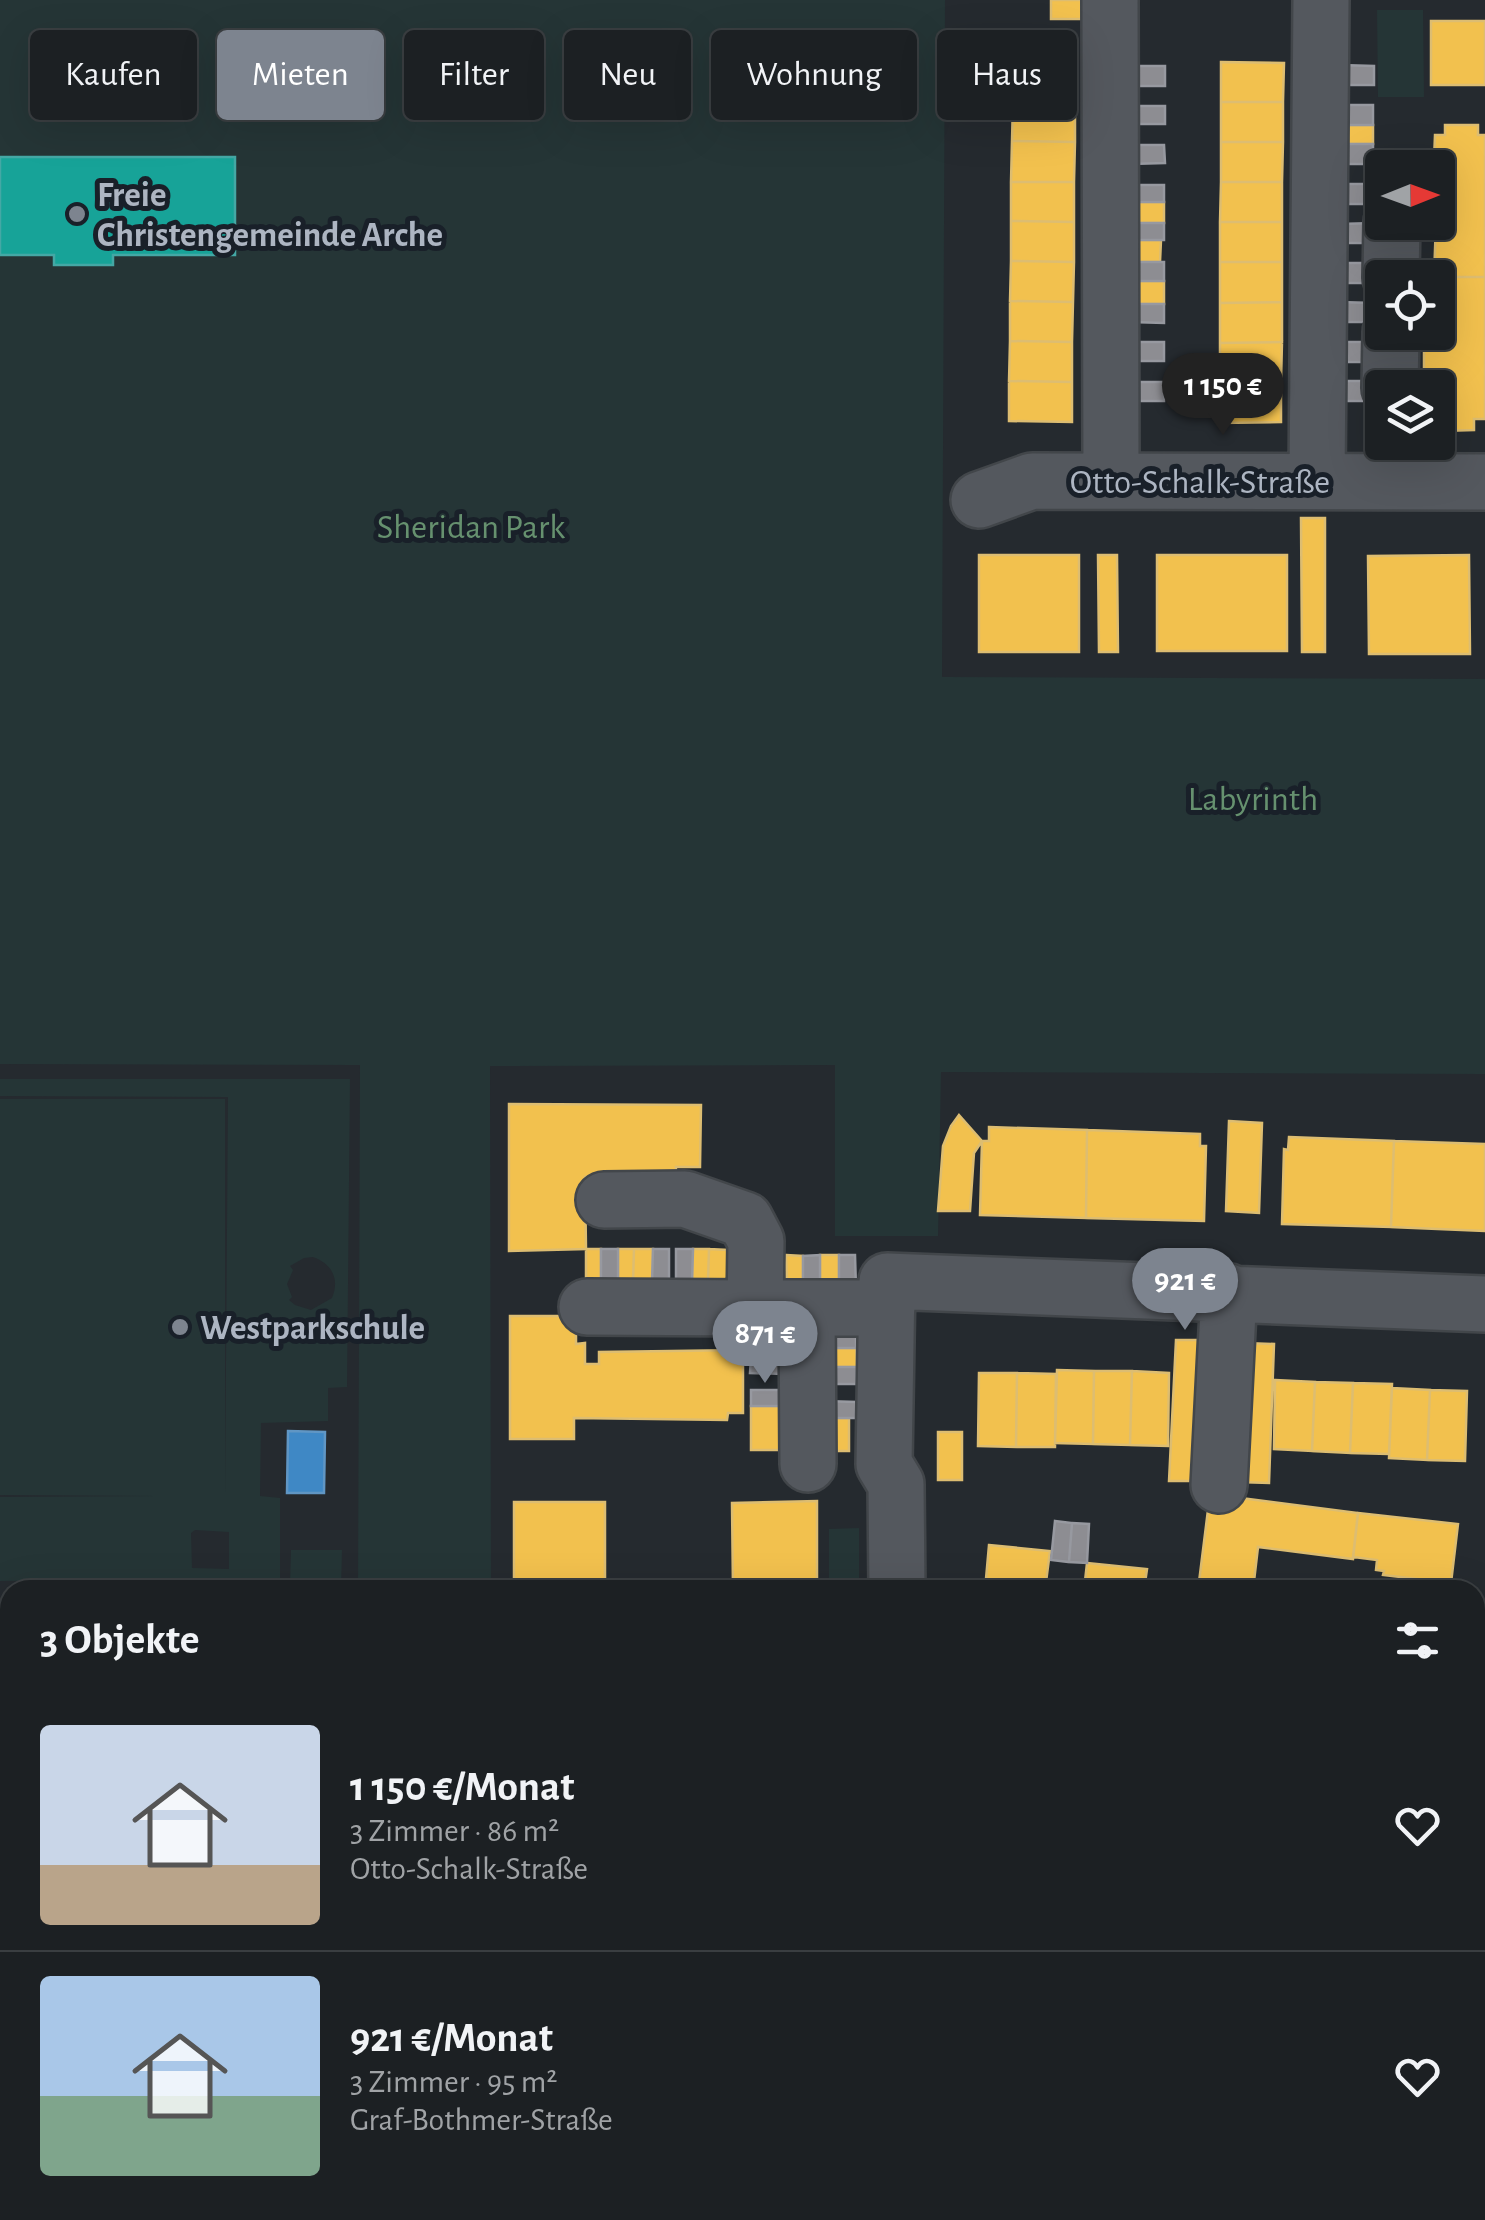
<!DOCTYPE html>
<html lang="de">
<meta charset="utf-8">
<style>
:root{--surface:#1c2023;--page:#25282b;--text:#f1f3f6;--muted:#a0a3a6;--line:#3a3e41;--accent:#7d848f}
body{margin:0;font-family:"Alegreya Sans",sans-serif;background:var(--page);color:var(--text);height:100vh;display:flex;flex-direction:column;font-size:38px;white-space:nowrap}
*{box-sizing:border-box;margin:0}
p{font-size:32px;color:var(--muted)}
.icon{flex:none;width:55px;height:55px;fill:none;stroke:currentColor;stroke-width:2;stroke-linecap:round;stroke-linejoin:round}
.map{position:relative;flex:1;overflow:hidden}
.drawer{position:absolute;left:0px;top:1580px;width:1485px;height:640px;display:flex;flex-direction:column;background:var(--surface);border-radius:30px 30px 0 0;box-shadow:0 10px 40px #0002,0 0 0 2px var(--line)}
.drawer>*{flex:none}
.hud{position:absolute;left:30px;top:30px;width:1425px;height:90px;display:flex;gap:20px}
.needle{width:65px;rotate:89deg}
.controls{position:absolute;left:1365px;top:150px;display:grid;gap:20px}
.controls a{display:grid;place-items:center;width:90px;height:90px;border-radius:10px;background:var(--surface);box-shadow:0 10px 40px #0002,0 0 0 2px var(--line);font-size:50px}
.price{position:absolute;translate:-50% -85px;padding:0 22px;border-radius:35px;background:var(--accent);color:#fff;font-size:32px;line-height:65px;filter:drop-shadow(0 2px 5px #0008)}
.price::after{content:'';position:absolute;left:50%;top:60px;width:30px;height:22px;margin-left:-15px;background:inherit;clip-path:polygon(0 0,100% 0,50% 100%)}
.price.current{background:#222;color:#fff}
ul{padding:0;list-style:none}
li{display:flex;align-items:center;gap:30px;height:250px;padding:0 40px}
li+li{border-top:2px solid var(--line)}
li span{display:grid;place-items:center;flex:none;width:280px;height:200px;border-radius:10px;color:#555}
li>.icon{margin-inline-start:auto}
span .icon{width:120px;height:120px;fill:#fffc;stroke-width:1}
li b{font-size:42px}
h2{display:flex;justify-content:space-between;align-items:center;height:120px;padding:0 40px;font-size:42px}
.tag{padding:0 35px;border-radius:10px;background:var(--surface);box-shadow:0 10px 40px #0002,0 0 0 2px var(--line);font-size:35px;line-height:90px}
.tag.current{background:var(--accent);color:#fff}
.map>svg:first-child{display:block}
.green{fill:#253536;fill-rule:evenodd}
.homes{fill:#f2c14e;stroke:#ddbd71;stroke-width:2.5}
.schools{fill:#3f88c5;stroke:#6096c4;stroke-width:2.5}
.public{fill:#17a398;stroke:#44a8a5;stroke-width:2.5}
.industry{fill:#8d8d92;stroke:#9799a0;stroke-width:2.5}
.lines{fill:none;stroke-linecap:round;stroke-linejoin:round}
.minor-casing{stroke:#42464a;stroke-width:60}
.minor{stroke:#54585e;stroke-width:55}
.poi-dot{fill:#7d848f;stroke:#192029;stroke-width:4}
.labels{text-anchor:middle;stroke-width:10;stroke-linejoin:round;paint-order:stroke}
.poi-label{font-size:35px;font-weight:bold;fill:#adb5c2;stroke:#192029;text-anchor:start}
.street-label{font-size:35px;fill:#adb5c2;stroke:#192029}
.park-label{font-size:35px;fill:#66916f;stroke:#192029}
</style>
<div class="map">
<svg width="1485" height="2220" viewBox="0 0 1485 2220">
<rect width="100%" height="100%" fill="#252a2f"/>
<!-- green -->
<path class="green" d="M0,0H945L942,677L1485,679V1074L941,1072L938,1236H835V1065L490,1066L491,1590H358L360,1065L0,1064Z
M1377,10H1423L1424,97H1378Z
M0,1079H350L347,1387L328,1388V1421L261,1423L260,1496L280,1498V1580L0,1581V1497L158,1496L0,1495V1099H225V1496L228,1097L0,1096ZM313,1257C332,1264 340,1279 332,1298L311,1310L295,1305L289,1300L292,1297L287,1284L293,1270L290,1266L304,1258ZM195,1530L229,1532V1569L192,1568L191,1533Z
M859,1528V1590H829V1529Z
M291,1550H342L341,1590H210V1584L290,1586Z
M356,2210H492V2220H356Z
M572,2210H716L717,2220H572Z"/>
<!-- homes -->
<path class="homes" d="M1051,0H1092L1091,19H1051Z
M1431,21H1485V85H1431Z
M1013,61L1076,62L1075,102L1013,101Z
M1221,62L1284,63L1283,102H1221Z
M1013,101L1075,102V142L1012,141Z
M1221,102H1283V142H1221Z
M1340,125H1373V144H1340Z
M1445,125H1478V135H1485V277H1434L1438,168H1427V160H1434L1435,135H1445Z
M1012,141L1075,142L1074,182H1011Z
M1221,142H1283L1282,182H1221Z
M1011,182H1074V222L1011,221Z
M1221,182H1282V222H1220Z
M1131,202H1164V223H1131Z
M1011,221L1074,222V262L1011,261Z
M1220,222H1282V262H1220Z
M1131,240H1161L1160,262H1131Z
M1011,261L1074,262L1073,302L1010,301Z
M1220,262H1282V302L1220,303Z
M1434,277H1485V419H1474V430L1442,431V419H1438V388H1424V350H1434V332H1438V278Z
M1131,281H1164V304H1131Z
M1010,301L1073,302L1072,342L1010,341Z
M1282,302V342L1220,343V303Z
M1010,341L1072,342V382L1009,381Z
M1282,342L1281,382L1220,383V343Z
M1009,381L1072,382V422L1009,421Z
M1281,382V422L1220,423V383Z
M1301,518H1325V652H1302Z
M979,555H1079V652H979Z
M1098,555H1117L1118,652H1099Z
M1157,555H1287V651H1157Z
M1469,555L1470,654H1369L1368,556Z
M509,1104L701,1105L700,1167H676L675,1186L621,1176L585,1177L586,1249L509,1251Z
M959,1115L982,1141L974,1153L970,1211H938L943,1146L951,1126Z
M1229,1121L1262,1123L1259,1213L1226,1211Z
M989,1127L1087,1130L1086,1218L980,1215L982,1141H989Z
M1087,1130L1200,1134V1146H1206L1204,1221L1086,1218Z
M1289,1137L1394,1141L1391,1227L1282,1224L1284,1149L1288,1150Z
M1394,1141L1485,1144V1231L1391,1227Z
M586,1249H601V1281H586Z
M618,1249H634L633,1282H618Z
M634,1249H653L652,1282H633Z
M693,1249H709L708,1282H692Z
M709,1249L728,1250V1282H708Z
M786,1255L803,1256V1288L787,1289Z
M820,1255H839V1288H820Z
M510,1316H576V1344L585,1343V1364H599V1352L743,1350V1413H728L727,1420L574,1418V1439H510Z
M751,1338L784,1339V1358L751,1357Z
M1176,1340H1207L1201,1481H1169Z
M1244,1343L1274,1344L1269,1483L1238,1482Z
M824,1348H856L857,1367H824Z
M1057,1370L1094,1371L1093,1444L1055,1443Z
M1094,1371H1132L1130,1445L1093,1444Z
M1132,1371L1169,1373L1168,1446L1130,1445Z
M979,1373H1017L1016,1447L978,1446Z
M1017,1373L1056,1374L1055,1447H1016Z
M1275,1380L1315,1382L1312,1451L1274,1449Z
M1315,1382L1353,1383L1350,1453L1312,1451Z
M1353,1383L1392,1384L1389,1454L1350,1453Z
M1392,1388L1430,1390L1427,1460L1389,1458Z
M1430,1390L1467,1391L1465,1461L1427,1460Z
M751,1406H784V1450H751Z
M823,1418H849V1451H824Z
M938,1432H962V1480H938Z
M1210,1494L1358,1513L1353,1559L1258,1547L1253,1590H1198Z
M817,1501V1590H733L732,1503Z
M514,1502H605V1590H514Z
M1358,1513L1458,1524L1451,1583L1383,1575L1384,1571L1376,1570L1377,1560L1353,1557Z
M989,1545L1050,1551L1045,1590H985Z
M1087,1563L1147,1569L1144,1590H1084Z
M0,1942H10V2023H0Z
M0,2133H10V2203L0,2204Z"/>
<!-- schools -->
<path class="schools" d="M288,1431L325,1432L324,1493H287Z
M0,1602H10V1760L0,1761Z"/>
<!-- public -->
<path class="public" d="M0,157H235V255H113V265H54V255H0Z"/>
<!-- industry -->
<path class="industry" d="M1340,65L1374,66V85H1340Z
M1132,66H1165V86H1131Z
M1340,105H1373V125H1340Z
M1132,106H1165V124H1131Z
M1340,144H1373V164H1339Z
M1131,145H1164L1165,163L1131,164Z
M1340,184H1373V204H1339Z
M1131,185H1164V202H1131Z
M1131,223H1164V240H1131Z
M1373,223V243H1340V224Z
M1131,262H1164V281H1131Z
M1339,263H1373V283H1340Z
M1339,302L1373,303L1372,322H1340Z
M1131,304H1164V323L1131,322Z
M1131,342H1164V361H1131Z
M1339,342H1373L1372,362H1339Z
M1339,381H1373L1372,401H1339Z
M1130,382H1164V401H1131Z
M601,1249H618V1282L601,1281Z
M653,1249H669V1282H652Z
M676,1249H693L692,1282L676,1281Z
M820,1255V1288H803V1256Z
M839,1255H855L856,1288H839Z
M824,1332H856V1348H824Z
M751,1357L784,1358V1374L750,1373Z
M824,1367H857L856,1384H824Z
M751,1390H784V1406H751Z
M824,1401L856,1402V1418H823Z
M1055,1521L1072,1523L1069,1562L1051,1560Z
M1072,1523L1089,1524L1087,1563L1069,1562Z"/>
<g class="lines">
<!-- minor casing -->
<g class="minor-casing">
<path id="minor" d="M1110,0L1111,481
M1391,278L1392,222
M1390,388L1391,332
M1317,481L1321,0
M979,500L1032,481L1485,482
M604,1200L685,1199L745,1220L756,1241L755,1308H887
M587,1307L755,1308
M807,1308L808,1464
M1219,1485L1229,1292
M897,1590L896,1484L884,1464L887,1281L1485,1304
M1475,1767L1485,1680
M0,1866H10
M901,2210V2220
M211,2220V2210
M1418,2220L1419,2210"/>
</g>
<!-- minor -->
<use href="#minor" class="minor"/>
</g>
<!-- markers -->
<g class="poi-dot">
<circle cx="77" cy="214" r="10"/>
<circle cx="180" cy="1327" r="10"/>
</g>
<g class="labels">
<!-- poi labels -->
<g class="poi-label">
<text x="97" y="206">Freie<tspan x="97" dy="40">Christengemeinde Arche</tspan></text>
<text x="200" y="1339">Westparkschule</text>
</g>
<!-- street labels -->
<g class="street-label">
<text x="1200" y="493">Otto-Schalk-Straße</text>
</g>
<!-- park labels -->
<g class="park-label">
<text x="471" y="538">Sheridan Park</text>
<text x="1253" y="810">Labyrinth</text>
</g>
</g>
</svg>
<div class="controls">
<a><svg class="needle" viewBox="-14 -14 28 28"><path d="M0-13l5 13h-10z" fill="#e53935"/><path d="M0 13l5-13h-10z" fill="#a0a3a6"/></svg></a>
<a><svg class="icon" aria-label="locate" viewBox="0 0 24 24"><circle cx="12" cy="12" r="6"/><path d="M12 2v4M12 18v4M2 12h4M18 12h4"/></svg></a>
<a><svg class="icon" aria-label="layers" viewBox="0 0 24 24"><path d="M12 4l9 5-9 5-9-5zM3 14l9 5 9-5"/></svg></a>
</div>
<b class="price current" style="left:1223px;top:438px">1 150 €</b>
<b class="price" style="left:1185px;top:1333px">921 €</b>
<b class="price" style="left:765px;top:1386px">871 €</b>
<div class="hud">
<a class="tag">Kaufen</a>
<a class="tag current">Mieten</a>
<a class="tag">Filter</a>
<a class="tag">Neu</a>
<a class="tag">Wohnung</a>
<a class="tag">Haus</a>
</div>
<section class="drawer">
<h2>3 Objekte<svg class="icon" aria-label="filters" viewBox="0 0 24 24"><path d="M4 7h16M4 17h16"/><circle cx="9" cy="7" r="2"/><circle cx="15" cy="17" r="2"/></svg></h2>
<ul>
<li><span style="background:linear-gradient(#c9d6e8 70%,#b9a48a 0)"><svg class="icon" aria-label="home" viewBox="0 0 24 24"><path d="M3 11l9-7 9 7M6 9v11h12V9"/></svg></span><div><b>1 150 €/Monat</b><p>3 Zimmer · 86 m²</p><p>Otto-Schalk-Straße</p></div><svg class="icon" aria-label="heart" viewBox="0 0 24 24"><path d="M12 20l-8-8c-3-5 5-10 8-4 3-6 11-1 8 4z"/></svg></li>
<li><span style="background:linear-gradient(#a9c7e8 60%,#7fa58c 0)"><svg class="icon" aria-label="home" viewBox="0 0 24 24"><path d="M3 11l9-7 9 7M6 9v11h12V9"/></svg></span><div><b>921 €/Monat</b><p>3 Zimmer · 95 m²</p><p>Graf-Bothmer-Straße</p></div><svg class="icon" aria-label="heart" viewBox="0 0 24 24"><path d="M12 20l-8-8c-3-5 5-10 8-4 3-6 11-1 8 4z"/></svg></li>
</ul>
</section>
</div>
